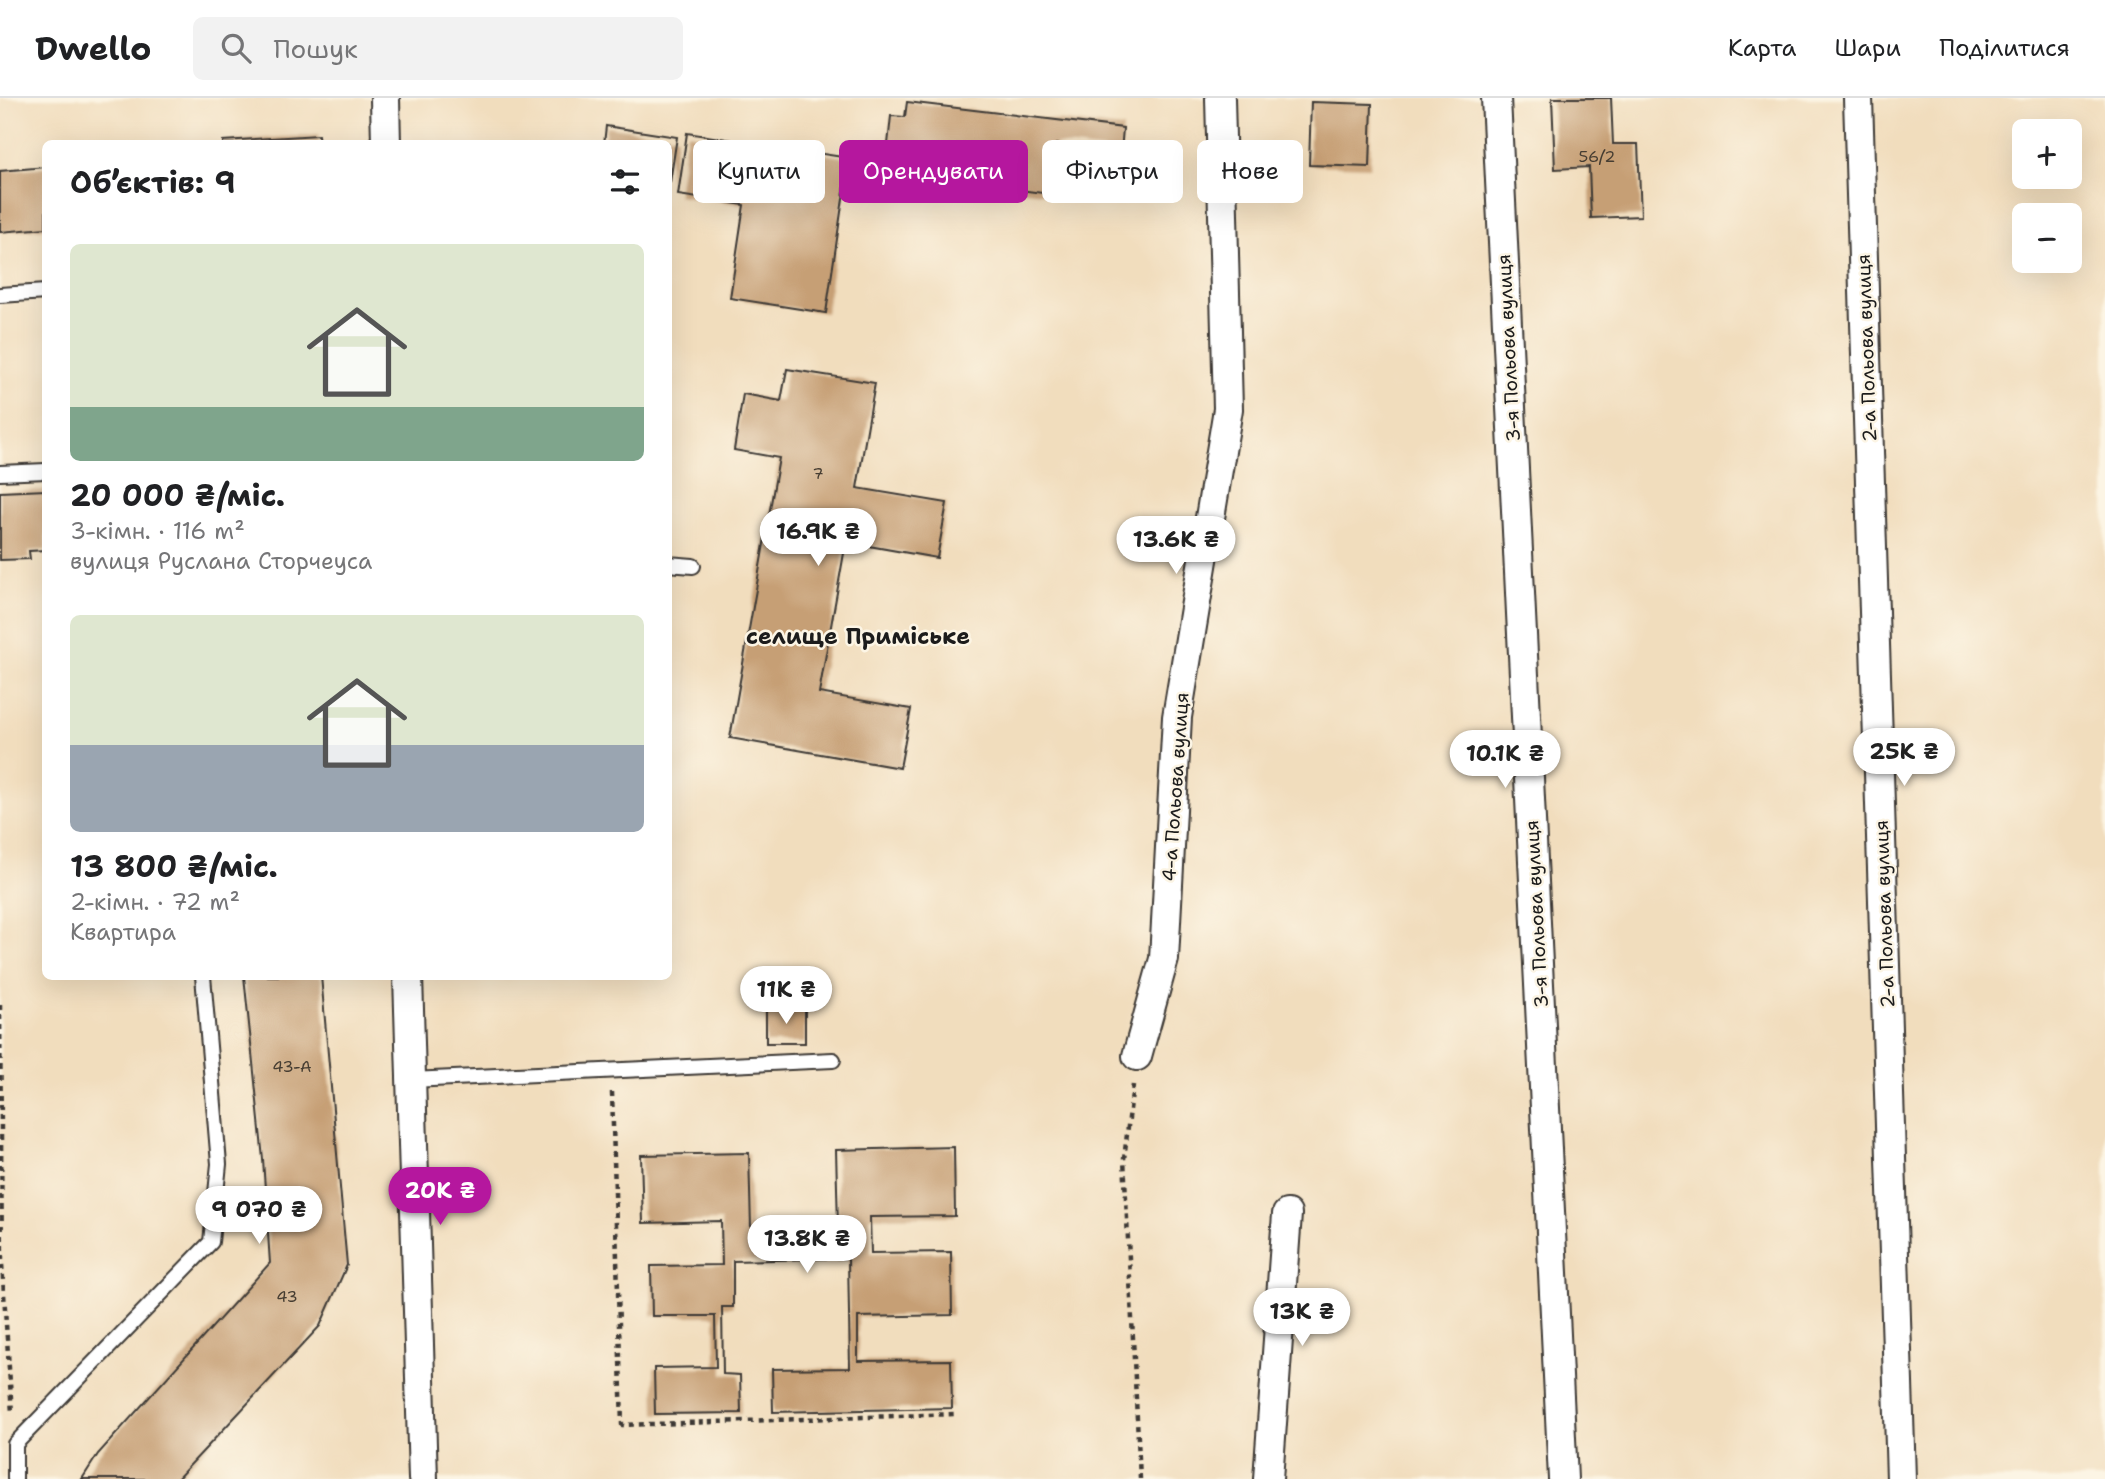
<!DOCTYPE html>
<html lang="uk">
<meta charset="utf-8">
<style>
:root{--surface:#fff;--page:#f2f2f2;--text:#202124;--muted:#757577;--line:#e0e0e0;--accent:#b5179e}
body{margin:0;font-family:"Shantell Sans",sans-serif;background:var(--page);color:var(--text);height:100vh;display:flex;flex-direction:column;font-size:26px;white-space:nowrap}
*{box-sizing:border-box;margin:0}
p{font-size:23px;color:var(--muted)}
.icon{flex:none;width:38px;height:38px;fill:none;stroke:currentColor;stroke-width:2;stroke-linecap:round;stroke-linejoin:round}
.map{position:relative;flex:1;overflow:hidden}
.sheet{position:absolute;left:42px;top:42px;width:630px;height:840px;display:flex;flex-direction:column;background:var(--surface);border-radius:10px;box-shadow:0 7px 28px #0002}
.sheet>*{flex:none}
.hud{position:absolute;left:693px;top:42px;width:665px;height:63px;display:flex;gap:14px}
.controls{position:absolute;left:2012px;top:21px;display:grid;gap:14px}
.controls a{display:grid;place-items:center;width:70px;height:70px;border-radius:10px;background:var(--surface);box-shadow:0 7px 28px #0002;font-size:35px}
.price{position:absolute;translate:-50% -60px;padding:0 16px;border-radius:24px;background:#fff;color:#222;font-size:23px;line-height:46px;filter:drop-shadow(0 2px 4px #0008)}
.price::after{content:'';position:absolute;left:50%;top:42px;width:21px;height:16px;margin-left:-10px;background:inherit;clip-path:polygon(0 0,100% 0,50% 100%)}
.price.current{background:var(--accent);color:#fff}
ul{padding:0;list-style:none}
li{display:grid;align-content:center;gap:14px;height:371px;padding:0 28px}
li span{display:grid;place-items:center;height:217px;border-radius:10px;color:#555}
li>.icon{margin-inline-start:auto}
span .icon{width:126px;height:126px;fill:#fffc;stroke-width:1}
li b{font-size:30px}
h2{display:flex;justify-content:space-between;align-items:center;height:84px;padding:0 28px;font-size:30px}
.tag{padding:0 24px;border-radius:10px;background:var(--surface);box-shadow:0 7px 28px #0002;font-size:24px;line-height:63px}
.tag.current{background:var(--accent);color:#fff}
header{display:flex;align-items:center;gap:42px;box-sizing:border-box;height:98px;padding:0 35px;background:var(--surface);border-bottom:2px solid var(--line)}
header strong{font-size:33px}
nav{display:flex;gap:38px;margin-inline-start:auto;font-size:24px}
.search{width:490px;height:63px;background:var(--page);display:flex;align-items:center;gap:18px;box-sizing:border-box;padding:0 24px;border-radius:10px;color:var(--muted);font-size:26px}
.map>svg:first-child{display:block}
.building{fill:#c69f74}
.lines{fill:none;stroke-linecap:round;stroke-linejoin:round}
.lane-casing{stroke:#3c3934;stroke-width:18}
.street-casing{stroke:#3c3934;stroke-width:32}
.path{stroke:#3c3934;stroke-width:4.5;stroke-dasharray:5 5;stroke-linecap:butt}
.lane{stroke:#fff;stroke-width:14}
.street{stroke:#fff;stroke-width:28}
.labels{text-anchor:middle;stroke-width:5;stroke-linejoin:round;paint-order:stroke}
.number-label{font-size:16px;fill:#463d32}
.street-label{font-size:19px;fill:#1c1c1c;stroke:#fcf5e5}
.quarter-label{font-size:23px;font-weight:bold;fill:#1c1c1c;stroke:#fcf5e5}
</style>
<header>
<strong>Dwello</strong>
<div class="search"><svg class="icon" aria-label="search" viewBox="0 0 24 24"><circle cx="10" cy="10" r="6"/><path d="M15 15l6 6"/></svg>Пошук</div>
<nav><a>Карта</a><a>Шари</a><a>Поділитися</a></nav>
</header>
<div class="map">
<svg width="2105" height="1381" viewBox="0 0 2105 1381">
<rect width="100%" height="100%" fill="#fcf5e5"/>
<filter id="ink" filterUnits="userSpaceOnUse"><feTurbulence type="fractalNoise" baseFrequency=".0143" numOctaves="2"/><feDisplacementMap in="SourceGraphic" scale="14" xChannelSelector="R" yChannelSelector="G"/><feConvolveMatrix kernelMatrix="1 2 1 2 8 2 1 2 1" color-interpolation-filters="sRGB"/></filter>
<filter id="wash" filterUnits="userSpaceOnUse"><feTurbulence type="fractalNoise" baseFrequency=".00686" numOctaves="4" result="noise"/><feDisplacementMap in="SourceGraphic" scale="28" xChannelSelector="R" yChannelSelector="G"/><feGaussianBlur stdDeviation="1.57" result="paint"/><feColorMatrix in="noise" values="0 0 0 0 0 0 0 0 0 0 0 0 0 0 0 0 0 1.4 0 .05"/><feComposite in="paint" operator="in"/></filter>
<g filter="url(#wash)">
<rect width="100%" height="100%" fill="#f1ddbd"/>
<g id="blocks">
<!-- building -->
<path class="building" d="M1552,0H1611L1613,46H1638L1641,118L1591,120L1589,69L1555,71Z
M907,4L1123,30L1121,54L1056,46L1050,96L903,77L906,58L887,56L891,18L905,19Z
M1311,4L1372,6L1370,69L1309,67Z
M606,28L677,39L670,84L668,46H604Z
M687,35L849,60L826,215L730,200L744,107L678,97Z
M318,37L319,46H223V43Z
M46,69V130L0,134V73Z
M787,271L875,285L857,390L947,405L937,460L846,444L819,595L911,611L900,670L730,640L779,360L734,352L743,296L781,303Z
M46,392V452L29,453L30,461L0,462V394Z
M244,878H321L347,1167L320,1228L177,1381H82L98,1356L270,1165L263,1061Z
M766,910H805V945H766Z
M954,1049L955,1118L870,1119L871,1155L951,1154L952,1217L858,1219V1263L951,1262L952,1310L773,1314L772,1271L850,1270L848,1160L733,1163V1209H722L723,1276L740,1277L741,1315L655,1316L654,1270L716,1269L715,1218H652L651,1168L722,1167L721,1123L643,1125L641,1057L749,1055L751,1130L838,1128L836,1052Z"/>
</g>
</g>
<g filter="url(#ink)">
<use href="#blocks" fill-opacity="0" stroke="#3c3934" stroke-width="2"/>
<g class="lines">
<!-- lane casing -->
<g class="lane-casing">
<path id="lane" d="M0,197L46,194
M0,375L46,373
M668,466L693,468
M411,982L833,962
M15,1381V1346L211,1144L219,1066L203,878"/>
</g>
<!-- street casing -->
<g class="street-casing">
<path id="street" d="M385,0L386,46
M1496,0L1563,1381
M1858,0L1901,1381
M408,878L423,1381
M1137,958L1164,861L1177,619L1228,311L1220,0
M1268,1381L1287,1116"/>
</g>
<!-- path -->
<path class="path" d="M0,907L2,1166L12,1315
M1133,987L1124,1061L1140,1381
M612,994L622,1327L957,1316"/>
<!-- lane -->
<use href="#lane" class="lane"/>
<!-- street -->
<use href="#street" class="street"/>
</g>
</g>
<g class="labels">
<!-- number labels -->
<g class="number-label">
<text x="1597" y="64">56/2</text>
<text x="818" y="381">7</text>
<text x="292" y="974">43-А</text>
<text x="287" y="1204">43</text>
</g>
<!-- street labels -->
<g class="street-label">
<text transform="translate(1508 250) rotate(-93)" y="7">3-я Польова вулиця</text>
<text transform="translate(1866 250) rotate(-92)" y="7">2-а Польова вулиця</text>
<text transform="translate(1175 689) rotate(-86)" y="7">4-а Польова вулиця</text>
<text transform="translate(1536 816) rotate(-93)" y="7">3-я Польова вулиця</text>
<text transform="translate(1884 816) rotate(-92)" y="7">2-а Польова вулиця</text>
</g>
<!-- quarter labels -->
<g class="quarter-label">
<text x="858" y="546">селище Приміське</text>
</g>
</g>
</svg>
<div class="controls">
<a>+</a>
<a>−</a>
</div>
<b class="price" style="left:818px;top:470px">16.9K ₴</b>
<b class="price" style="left:1176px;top:478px">13.6K ₴</b>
<b class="price" style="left:1904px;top:690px">25K ₴</b>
<b class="price" style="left:1505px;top:692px">10.1K ₴</b>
<b class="price" style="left:786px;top:928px">11K ₴</b>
<b class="price current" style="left:440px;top:1129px">20K ₴</b>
<b class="price" style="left:259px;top:1148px">9 070 ₴</b>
<b class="price" style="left:807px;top:1177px">13.8K ₴</b>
<b class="price" style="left:1302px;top:1250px">13K ₴</b>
<div class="hud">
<a class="tag">Купити</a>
<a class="tag current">Орендувати</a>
<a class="tag">Фільтри</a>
<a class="tag">Нове</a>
</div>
<section class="sheet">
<h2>Об’єктів: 9<svg class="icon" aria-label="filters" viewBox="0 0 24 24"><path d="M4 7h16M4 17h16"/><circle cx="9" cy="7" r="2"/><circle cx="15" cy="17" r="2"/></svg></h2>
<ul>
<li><span style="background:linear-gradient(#dfe7d0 75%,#7fa58c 0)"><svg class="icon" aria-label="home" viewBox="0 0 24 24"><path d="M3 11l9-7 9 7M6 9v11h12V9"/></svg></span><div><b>20 000 ₴/міс.</b><p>3-кімн. · 116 m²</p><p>вулиця Руслана Сторчеуса</p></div></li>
<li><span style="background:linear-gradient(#dfe7d0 60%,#9aa5b1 0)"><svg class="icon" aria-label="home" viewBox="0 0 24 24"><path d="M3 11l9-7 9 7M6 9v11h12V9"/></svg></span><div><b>13 800 ₴/міс.</b><p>2-кімн. · 72 m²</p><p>Квартира</p></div></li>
</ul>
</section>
</div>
